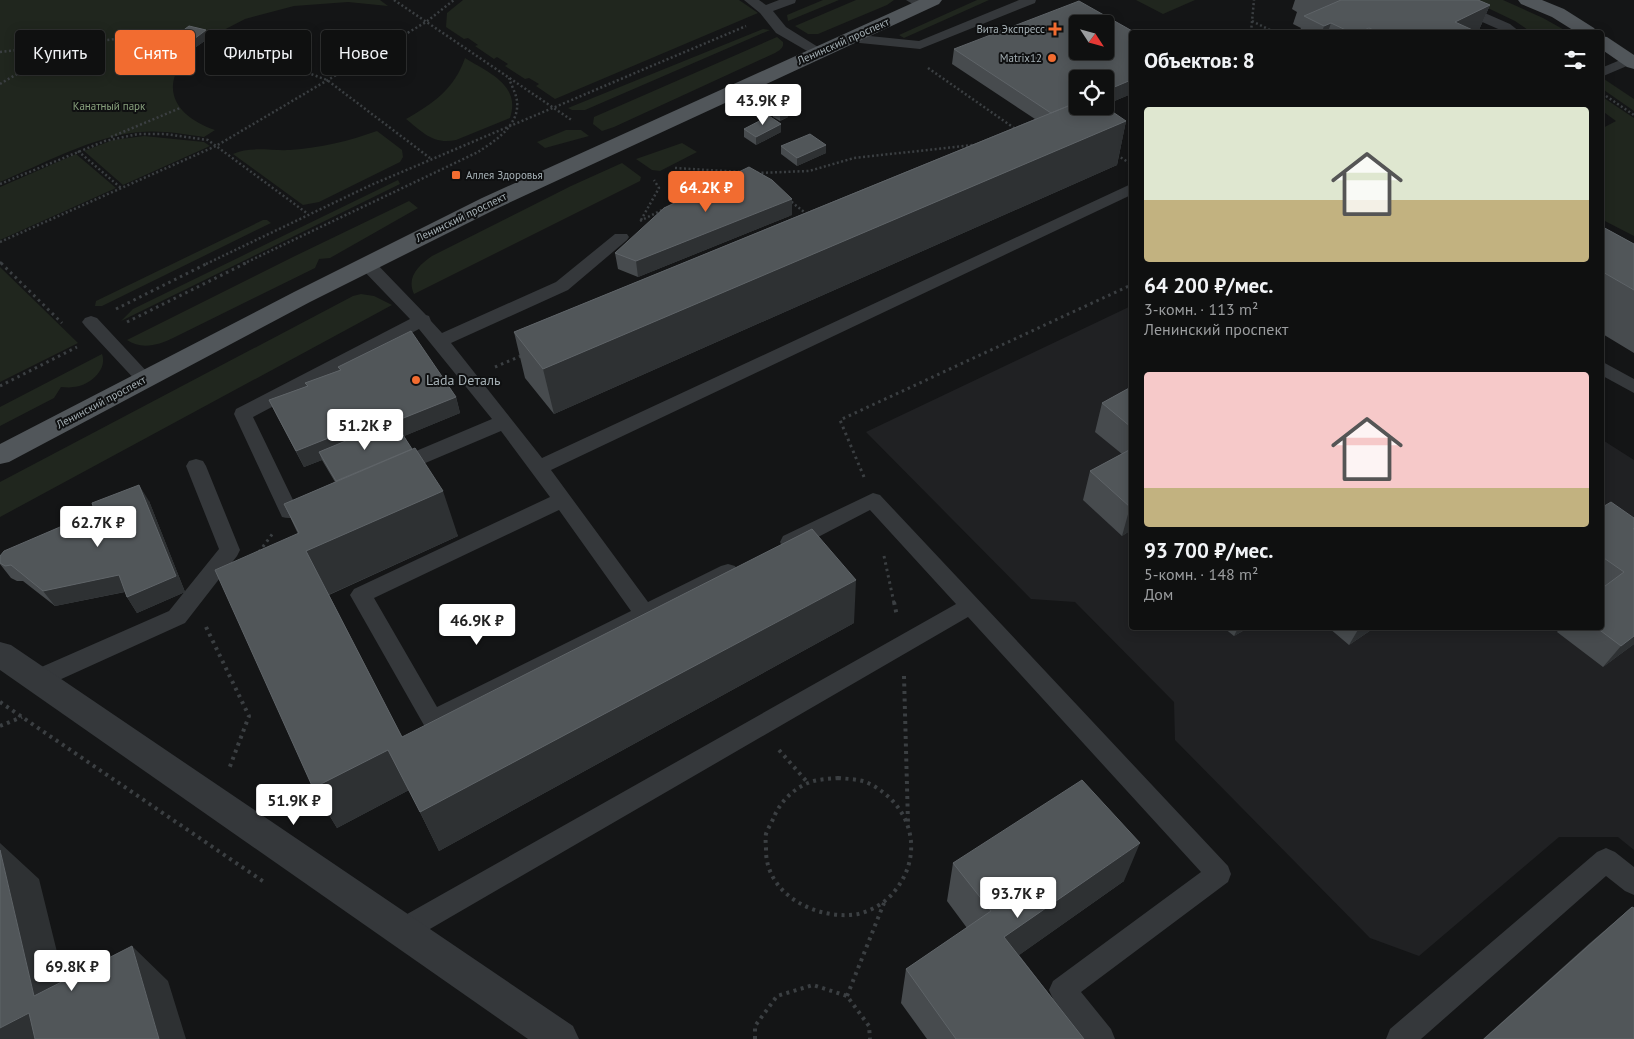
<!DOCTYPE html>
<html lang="ru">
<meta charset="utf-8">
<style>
:root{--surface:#0f1010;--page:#1d1e1e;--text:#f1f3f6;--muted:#9b9d9f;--line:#2f3030;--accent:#f26c30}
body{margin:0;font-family:"PT Sans",sans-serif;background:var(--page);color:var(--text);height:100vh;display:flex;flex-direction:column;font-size:19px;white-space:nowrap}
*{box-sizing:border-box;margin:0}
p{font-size:16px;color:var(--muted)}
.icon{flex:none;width:28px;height:28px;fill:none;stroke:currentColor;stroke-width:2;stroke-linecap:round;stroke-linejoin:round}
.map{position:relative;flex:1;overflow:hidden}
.side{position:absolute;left:1129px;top:30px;width:475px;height:600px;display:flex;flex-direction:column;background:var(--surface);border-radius:5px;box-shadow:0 2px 12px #0003,0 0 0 1px var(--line)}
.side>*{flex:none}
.guide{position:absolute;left:15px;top:30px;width:475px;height:45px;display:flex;gap:10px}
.needle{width:32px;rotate:126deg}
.tools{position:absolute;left:1069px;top:15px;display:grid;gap:10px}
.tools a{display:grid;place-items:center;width:45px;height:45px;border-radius:5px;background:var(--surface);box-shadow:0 2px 12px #0003,0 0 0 1px var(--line);font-size:25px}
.price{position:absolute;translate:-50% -42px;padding:0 11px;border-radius:5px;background:#fff;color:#222;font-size:16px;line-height:32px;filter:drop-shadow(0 1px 2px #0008)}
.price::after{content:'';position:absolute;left:50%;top:30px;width:15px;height:11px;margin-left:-8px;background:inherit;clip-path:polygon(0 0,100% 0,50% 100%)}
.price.selected{background:var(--accent);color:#fff}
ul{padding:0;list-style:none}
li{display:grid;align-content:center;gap:10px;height:265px;padding:0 15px}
li span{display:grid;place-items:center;height:155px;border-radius:5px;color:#555}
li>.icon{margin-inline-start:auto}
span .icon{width:90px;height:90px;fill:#fffc;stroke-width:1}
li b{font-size:21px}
h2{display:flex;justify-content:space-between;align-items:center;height:60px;padding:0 15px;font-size:21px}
.pill{padding:0 18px;border-radius:5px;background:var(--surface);box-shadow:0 2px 12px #0003,0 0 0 1px var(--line);font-size:18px;line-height:45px}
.pill.selected{background:var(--accent);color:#fff}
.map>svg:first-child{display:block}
.built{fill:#202123}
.green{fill:#20261e}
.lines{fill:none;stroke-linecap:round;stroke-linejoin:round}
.path-far2{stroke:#3b3f42;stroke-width:2.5;stroke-dasharray:2 2.5;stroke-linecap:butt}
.path-far1{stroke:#3b3f42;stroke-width:3;stroke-dasharray:2.5 4;stroke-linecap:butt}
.path{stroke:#3b3f42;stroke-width:4;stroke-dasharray:3 4.5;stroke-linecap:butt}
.service{fill:#35383b;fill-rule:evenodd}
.minor{fill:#35383b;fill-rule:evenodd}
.primary{fill:#51565a;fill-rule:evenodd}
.wall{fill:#474b4e}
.shaded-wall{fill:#2e3133}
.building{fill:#515659;stroke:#5f6468;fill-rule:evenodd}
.poi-dot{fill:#f26c30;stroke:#0f1011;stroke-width:2}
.labels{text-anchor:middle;stroke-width:4;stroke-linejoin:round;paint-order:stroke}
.far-poi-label{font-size:11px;fill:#a6b1b6;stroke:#0f1011;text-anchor:end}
.far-street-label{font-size:11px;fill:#a6b1b6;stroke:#0f1011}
.far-park-label{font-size:11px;fill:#88a17d;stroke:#0f1011}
.poi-label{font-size:14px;fill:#a6b1b6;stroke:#0f1011;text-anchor:start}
</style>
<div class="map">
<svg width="1634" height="1039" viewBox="0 0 1634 1039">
<rect width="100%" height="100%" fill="#141516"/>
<!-- built -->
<path class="built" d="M1131,306V628H1601V439L1634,460V850L1618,837H1559L1419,956L1370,938L1175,740L1174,702L1075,602L1031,599L866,432Z"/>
<!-- green -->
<path class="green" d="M0,0H380L388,6L348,2L294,6L245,19L218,33L191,32L171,47L184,50L173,58L181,63C160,96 183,119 215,130L204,137C183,134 161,130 140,132C93,136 43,164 0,182Z
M463,0H739L758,13L555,99L536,86L539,84L529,78L525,79L505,66L508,64L497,57L494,59L475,46L478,45L468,38L464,39L446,27L447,13Z
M823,0H839L788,21L787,15Z
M856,0H894L887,5L818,34H808L795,26Z
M977,0H989L904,38L899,35Z
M1136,0H1195L1163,14Z
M1471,0H1503L1543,18L1568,32H1531L1515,21Z
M763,29L770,30L585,110H572L568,108Z
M777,37L783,42C784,48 780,50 775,53L614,127L602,131L593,124L594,117Z
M465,58C489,73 521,85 510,118L456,140C434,145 422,132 406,119C433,104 455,88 465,58Z
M1604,79L1634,99V111L1601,88V80Z
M1601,96L1634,118V236L1601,219V129L1616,121L1601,110Z
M566,130H581L589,136L545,148L537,142Z
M377,131L402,150L403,157L400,162L319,202L303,205L233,154C249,146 271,151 290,150C320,148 349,141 377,131Z
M144,136L204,142L210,146L123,185L84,151L113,140Z
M682,143L697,152L660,171L652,170L636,159Z
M76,154L116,188L0,240V187Z
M622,163L641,177L640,181L414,294C406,277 419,265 432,256L571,186Z
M398,180L400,184L121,321L133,309Z
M409,201L418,208L330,258L319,259L315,268L173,338C159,345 141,350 127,340L295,256Z
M263,220H267L271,223L102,306H95L96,301Z
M0,267L78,343L0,382Z
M361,294L374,296L392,305L0,517V482L353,296Z
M102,354C108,370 89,386 73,387C69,388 65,387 61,387L54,398L0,426V407Z"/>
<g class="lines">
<!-- path-far2 -->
<path class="path-far2" d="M394,0L573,121
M1252,21L1274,32
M1251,32L1254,0
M206,35L327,80L430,158
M0,52L186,31
M928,68L1017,130
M0,84L66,45
M1606,96L1634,115
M111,137L180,108
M78,151L121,188
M1117,155L1131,164
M675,168L741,172
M757,173L809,171L854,158L973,145
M0,184L105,141L138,134H165L208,140L308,214
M703,190L737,172
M788,199L809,216
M641,220L659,188L654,180
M640,221L666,208
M0,242L216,146L426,22L454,0
M0,262L2,264
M206,264L371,185L746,26
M243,264L478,152C495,141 520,125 517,101C516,93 511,85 509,78"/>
<!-- path-far1 -->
<path class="path-far1" d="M1,263L62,323
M116,309L208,263
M127,322L246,263
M495,367L523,355
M0,386L77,347
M864,477L840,420L1131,285
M259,552L273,533
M884,556L894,603"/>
<!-- path -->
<path class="path" d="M894,602L897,616
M206,627L249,716L229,769
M904,676L908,823
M0,702L264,882
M0,726L22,717
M779,750L808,783
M838,778C848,779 859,779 868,783C912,804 926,855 893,893C885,903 871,911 858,914C818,921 765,895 766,849C766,844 765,839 766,834C768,828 772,822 774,817C780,802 793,789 808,783C817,779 828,779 838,778Z
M847,996L884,903
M755,1039V1026L777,996L813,985L847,996L869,1026L870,1039"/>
<!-- service -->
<path class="service" d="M744,0H759L766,5L779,0H796L795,3L773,11L786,27L826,52L824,55H814L776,33L760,13Z
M906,0H921L927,5L921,9Z
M1019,0H1036L1035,3L920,49L850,42L843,38L850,34L919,41Z
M1438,0H1455L1510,24L1520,32H1505L1439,3Z
M1630,56L1634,57V63L1601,77V68Z
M1131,184V195L551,470L648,602L721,566L728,564L735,566L738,572L735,578L433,730L425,727L350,595L354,589L550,497L501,431L404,472L397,474L390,472L387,467L390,462L492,419L419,329L253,417L294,502L303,499L310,501L313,506C308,516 292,520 282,517L234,414L236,409L410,319L361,268L359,264L361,260H373L426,315L429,316L431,321L442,333L556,282L615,234H627L629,237L627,240L568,290L451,343L542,458ZM559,510L631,611L437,707L374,598Z
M91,316L97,318L150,375L153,379L150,383L144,385L138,383L85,326L82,322L85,318Z
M1601,361L1634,379V393L1601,375Z
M196,459L203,461L206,466L240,550L237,556L185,623L46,686L38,688L30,686L27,679L30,672L169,611L219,549L186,466L189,461Z
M873,493L880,495L1228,866L1231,874L1228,882L1081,992L1111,1029L1115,1039H1084L1053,999L1049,990L1053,981L1201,872L968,617L411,940L402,943L393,940L389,931L393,922L956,604L870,510L797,548L790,550L783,548L780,542L783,536Z
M1606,848L1615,852L1634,867V895L1625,891L1606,876L1421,1039H1386L1390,1029L1597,852Z"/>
<!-- minor -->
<path class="minor" d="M0,642L11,645L573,1026L579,1039H528L0,670Z"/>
<!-- primary -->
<path class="primary" d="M919,0H942L939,4L498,208L310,302L9,462L0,464V444L294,292L482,198Z
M1518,0H1542L1564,9L1594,28L1597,32H1576L1552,17L1521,4Z
M1601,36L1607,37L1634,55V69L1627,67L1601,49Z"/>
</g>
<!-- wall -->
<path class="wall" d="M1295,0H1478L1490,5L1478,32H1299L1301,28L1293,24L1297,12L1292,9Z
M1131,32V94L1105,105V79L1078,106L1126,121L1117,165L554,414L525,378L514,332L1035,119L952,64L954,49Z
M173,38H209L193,49L176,46Z
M788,94V117L780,121L773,117L772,95Z
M781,124V132L756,145L744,137V129Z
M826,145V153L797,166L781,154V146Z
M792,215L638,277L618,269L615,253Z
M1601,226L1634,244V353L1601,333Z
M338,367L456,397L460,413L404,436L458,536L329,595L402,737L854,623L439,851L409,790L337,828L313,788L298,534L284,504L335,482L322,460L304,467L277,416L269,400L307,386L305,383L340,370Z
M1131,387V530L1122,536L1083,500L1090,471L1122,454L1095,432L1102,403Z
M149,501L185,592L137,613L127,597L125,592L55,606L23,581H17L11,578L0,564V556Z
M1601,508L1634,518V644L1603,667L1557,632L1560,628H1601Z
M1224,628H1248L1234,636Z
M1329,628H1374L1349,645Z
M953,863L1124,881L1019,955L1084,1039H927L901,1003L906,969L967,928L947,901Z
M1632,907L1634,1039H1483L1590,943Z"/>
<!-- shaded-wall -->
<path class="shaded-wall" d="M1490,5L1478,32H1450L1455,22Z
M1331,23L1328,32H1322L1324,26Z
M1369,28L1368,32H1360Z
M206,30L209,38L193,49L190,42Z
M1131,80V94L1105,105V91Z
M788,94V117L780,121V99Z
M1126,121L1117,165L554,414L543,369Z
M781,124V132L756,145V137Z
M826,145V153L797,166V158Z
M792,199V215L638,277L636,261Z
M456,397L460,413L402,437L396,421Z
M391,413L397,429L319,452L322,460L304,467L296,451Z
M139,485L149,501L185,592L137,613L127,597Z
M443,491L458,536L328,595L306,551Z
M1131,506V530L1122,536L1130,507Z
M119,575L129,591L55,606L43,591Z
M856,580L854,623L439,851L420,812Z
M1238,628H1248L1234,636Z
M1359,628H1374L1349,645Z
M1634,636V644L1603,667L1621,646Z
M388,750L409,790L337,828L313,788Z
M0,843L39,879L76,1029L34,996L0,850Z
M1140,843L1124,881L995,972L1004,937Z
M132,946L168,981L186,1039H159Z
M29,1013L63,1039H0V1028Z"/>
<!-- building -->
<path class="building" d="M1341,0H1478L1490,5L1455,22L1477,32H1390L1387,31L1384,32H1378L1369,28L1360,32H1350L1331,23L1324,26L1304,16Z
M1079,1L1134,32H1131V80L1105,91V79H1078V102L1051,113L954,49ZM1078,24H1105V51H1078Z
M189,26L206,30L190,42L173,38Z
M780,90L788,94L780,99L772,95Z
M1078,102V106H1104L1126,121L543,369L514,332Z
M769,116L781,124L756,137L744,129Z
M810,134L826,145L797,158L781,146Z
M749,167L772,180L792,199L636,261L615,253L664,208Z
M1601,226L1634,244V290L1601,271Z
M411,331L456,397L396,421L391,413L296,451L269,400L308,386L305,383L341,370L338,367Z
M1131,387V427L1102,403Z
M394,421L412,449L336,481L319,452Z
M415,448L443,491L306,551L402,737L812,529L856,580L420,812L388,750L313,788L215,570L299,533L284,504Z
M1131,449V506L1130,507L1090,471Z
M139,485L176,576L127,597L119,575L43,591L11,565L5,566L0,563V556L4,551L95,512L92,503Z
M1611,502L1634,518V528L1633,529H1634V636L1621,646L1597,628H1601V589L1624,572L1601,556V508Z
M1082,780L1140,843L1004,937L1084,1039H956L906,969L991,911L953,863Z
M0,850L34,996L132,946L159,1039H35L29,1013L0,1028Z
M1632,907L1634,908V1039H1484Z"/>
<!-- markers -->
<g class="poi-dot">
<path d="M1052.5 21.5h5v5h5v5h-5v5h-5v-5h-5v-5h5z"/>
<circle cx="1052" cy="58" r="5"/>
<rect x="451" y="170" width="10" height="10" rx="2.5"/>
<circle cx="416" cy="380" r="5"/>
</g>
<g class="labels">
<!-- far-poi labels -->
<g class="far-poi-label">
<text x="1045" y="33">Вита Экспресс</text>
<text x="1042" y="62">Matrix12</text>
<text x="466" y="179" text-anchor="start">Аллея Здоровья</text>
</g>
<!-- far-street labels -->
<g class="far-street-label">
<text transform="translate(843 41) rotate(-24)" y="4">Ленинский проспект</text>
<text transform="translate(461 217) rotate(-26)" y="4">Ленинский проспект</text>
<text transform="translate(101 402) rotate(-28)" y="4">Ленинский проспект</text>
</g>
<!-- far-park labels -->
<g class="far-park-label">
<text x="109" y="110">Канатный парк</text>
</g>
<!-- poi labels -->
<g class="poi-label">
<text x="426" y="385">Lada Dеталь</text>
</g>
</g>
</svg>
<div class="tools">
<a><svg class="needle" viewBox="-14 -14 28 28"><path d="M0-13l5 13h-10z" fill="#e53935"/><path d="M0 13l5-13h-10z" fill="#9b9d9f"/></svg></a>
<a><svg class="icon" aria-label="locate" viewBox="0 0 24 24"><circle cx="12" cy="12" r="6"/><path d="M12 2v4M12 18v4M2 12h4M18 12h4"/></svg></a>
</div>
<b class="price" style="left:763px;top:126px">43.9K ₽</b>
<b class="price selected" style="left:706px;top:213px">64.2K ₽</b>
<b class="price" style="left:365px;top:451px">51.2K ₽</b>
<b class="price" style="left:98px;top:548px">62.7K ₽</b>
<b class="price" style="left:477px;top:646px">46.9K ₽</b>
<b class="price" style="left:294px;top:826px">51.9K ₽</b>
<b class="price" style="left:1018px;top:919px">93.7K ₽</b>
<b class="price" style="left:72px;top:992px">69.8K ₽</b>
<div class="guide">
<a class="pill">Купить</a>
<a class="pill selected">Снять</a>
<a class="pill">Фильтры</a>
<a class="pill">Новое</a>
</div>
<section class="side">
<h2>Объектов: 8<svg class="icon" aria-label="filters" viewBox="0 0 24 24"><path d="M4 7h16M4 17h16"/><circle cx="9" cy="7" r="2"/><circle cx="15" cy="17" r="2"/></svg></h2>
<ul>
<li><span style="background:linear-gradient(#dfe7d0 60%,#c2b280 0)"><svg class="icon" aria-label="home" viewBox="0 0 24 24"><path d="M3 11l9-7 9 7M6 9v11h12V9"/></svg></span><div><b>64 200 ₽/мес.</b><p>3-комн. · 113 m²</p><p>Ленинский проспект</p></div></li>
<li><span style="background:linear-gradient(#f6c9c9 75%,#c2b280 0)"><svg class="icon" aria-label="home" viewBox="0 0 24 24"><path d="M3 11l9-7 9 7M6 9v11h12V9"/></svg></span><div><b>93 700 ₽/мес.</b><p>5-комн. · 148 m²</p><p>Дом</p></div></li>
</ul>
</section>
</div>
